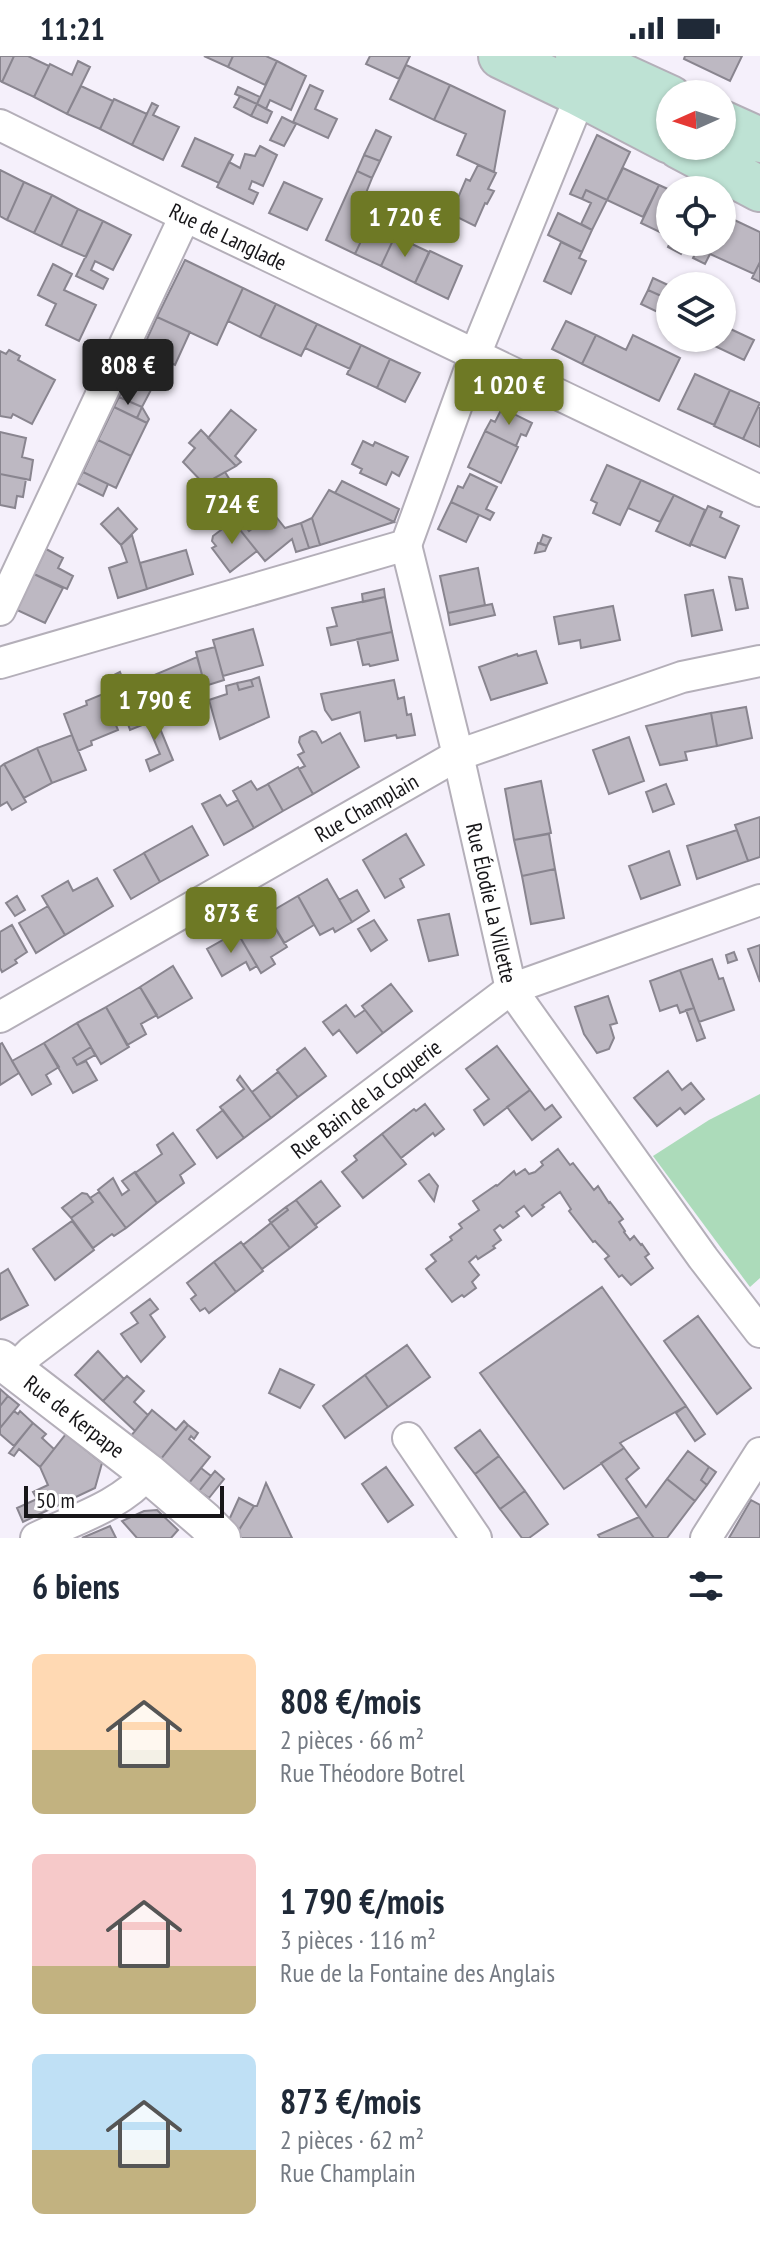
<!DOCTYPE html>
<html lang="fr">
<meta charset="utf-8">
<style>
:root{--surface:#fff;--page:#f2f2f3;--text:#1f2937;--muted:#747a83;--accent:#6e7925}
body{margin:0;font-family:"PT Sans Narrow",sans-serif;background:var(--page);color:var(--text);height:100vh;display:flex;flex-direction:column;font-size:30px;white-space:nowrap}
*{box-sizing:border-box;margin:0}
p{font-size:26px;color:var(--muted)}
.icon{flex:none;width:44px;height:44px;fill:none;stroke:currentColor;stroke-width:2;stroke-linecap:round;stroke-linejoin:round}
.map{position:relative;height:1482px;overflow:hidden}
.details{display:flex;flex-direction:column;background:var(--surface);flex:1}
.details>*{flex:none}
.needle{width:52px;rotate:267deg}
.tools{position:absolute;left:656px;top:24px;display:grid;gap:16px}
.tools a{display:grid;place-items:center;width:80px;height:80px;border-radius:50%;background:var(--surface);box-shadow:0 2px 6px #0004;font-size:40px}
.scale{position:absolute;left:24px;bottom:20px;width:200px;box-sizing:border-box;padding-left:8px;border:4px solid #171619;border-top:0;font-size:22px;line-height:28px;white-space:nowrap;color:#171619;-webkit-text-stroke:6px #fff;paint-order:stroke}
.price{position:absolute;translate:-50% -68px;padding:0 18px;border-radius:8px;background:var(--accent);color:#fff;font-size:26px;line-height:52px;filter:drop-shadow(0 2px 4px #0008)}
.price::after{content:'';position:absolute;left:50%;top:48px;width:24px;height:18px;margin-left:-12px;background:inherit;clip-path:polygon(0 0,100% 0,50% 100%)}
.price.selected{background:#222;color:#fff}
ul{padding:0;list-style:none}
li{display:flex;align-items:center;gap:24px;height:200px;padding:0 32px}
li span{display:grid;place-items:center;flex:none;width:224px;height:160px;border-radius:12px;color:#555}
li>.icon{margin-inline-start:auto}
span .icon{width:96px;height:96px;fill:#fffc;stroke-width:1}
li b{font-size:34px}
h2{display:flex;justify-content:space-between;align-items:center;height:96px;padding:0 32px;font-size:34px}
.status{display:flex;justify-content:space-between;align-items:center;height:56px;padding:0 40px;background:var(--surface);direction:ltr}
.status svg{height:22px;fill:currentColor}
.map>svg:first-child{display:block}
.green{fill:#acdbba}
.building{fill:#bdb8c2;stroke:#89858f;stroke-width:2}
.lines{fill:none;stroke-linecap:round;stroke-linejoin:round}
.minor-casing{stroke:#b4afb9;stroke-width:34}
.tertiary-casing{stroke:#b4afb9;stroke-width:42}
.secondary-casing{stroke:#b4afb9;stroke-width:48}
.minor{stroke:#fff;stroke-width:30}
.tertiary{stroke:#fff;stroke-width:38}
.secondary{stroke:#bee2d4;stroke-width:44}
.labels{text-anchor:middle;stroke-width:6;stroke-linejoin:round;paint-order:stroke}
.street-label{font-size:22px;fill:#171619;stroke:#fff}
</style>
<div class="status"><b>11:21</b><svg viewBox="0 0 49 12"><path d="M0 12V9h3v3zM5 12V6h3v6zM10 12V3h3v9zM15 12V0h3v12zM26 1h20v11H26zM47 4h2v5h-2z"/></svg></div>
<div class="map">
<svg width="760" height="1482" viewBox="0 0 760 1482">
<rect width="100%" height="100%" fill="#f5f0fb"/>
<!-- green -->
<path class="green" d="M760,1038V1222L750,1231L653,1100L709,1064Z"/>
<!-- building -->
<path class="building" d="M0,0H14L2,26L0,25Z
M14,0H28L49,10L34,41L2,26Z
M204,0H233L228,11Z
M233,0H266L277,5L265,29L228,11Z
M370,0H410L399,23L366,8Z
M685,0H742L730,25L684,3Z
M78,5L90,11L67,58L34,41L50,8L72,19Z
M277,5L306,20L291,54L270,44L266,53L257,48Z
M406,9L450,29L434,64L390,43Z
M310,29L323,35L315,53L337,63L328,82L293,66Z
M450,29L505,55L494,116L457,99L466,78L434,64Z
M81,30L113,45L100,73L67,58Z
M238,31L260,41L257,48L235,38Z
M240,40L257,48L251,60L234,51Z
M114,43L147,58L132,89L100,73Z
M152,47L158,50L153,59L179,71L163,104L132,89Z
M257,48L272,56L267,67L251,60Z
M282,61L296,68L284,90L270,84Z
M376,74L391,81L380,105L364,99Z
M597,79L630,96L607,144L586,134L582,143L570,138Z
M195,82L233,99L219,127L182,110Z
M260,90L277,99L263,130L252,125L249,133L258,137L253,148L217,131L229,106L240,112L245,98L255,100Z
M364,99L380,105L372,122L357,115Z
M478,109L496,117L488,133L494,135L487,148L485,147L475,170L451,158L466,123L470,125Z
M623,112L659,129L643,161L607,144Z
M0,114L24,126L7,164L0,160Z
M357,115L372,122L366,137L381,143L355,198L326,184Z
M24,126L52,139L34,177L7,164Z
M284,126L322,143L307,174L269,157Z
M659,129L670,134V181L641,167Z
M586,134L607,144L592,174L581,168L591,147L582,143Z
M52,139L78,153L61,190L34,177Z
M78,153L103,165L86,201L61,190Z
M558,157L592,174L582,196L548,179Z
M728,161L760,176V206L754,218L710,198L716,186H722V173Z
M103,165L131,179L113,214L95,205L91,214L108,223L103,233L76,220Z
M369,168L395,180L381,210L355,198Z
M395,180L429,196L415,227L381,210Z
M561,186L582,196L579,202L586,205L571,238L544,225Z
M670,186H716L705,208L693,202L698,192L687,187L681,198L668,191Z
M430,195L462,210L448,243L415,227Z
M185,204L243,232L217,289L157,261Z
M760,206V226L752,222Z
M53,208L72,218L64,234L96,249L79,285L46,269L56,248L38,239Z
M653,222L670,230V244L648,234Z
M243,232L276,248L260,281L228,265Z
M648,234L670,244V262L641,248Z
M276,248L317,268L301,300L260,281Z
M157,261L190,276L175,309L142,294Z
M566,265L596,279L582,308L552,293Z
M317,268L361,289L350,313L305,292Z
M722,269L754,284L744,304L698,282H722Z
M596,279L626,294L633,279L680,302L659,345L582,308Z
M361,289L390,303L377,332L347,318Z
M9,294L20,300L18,304L55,324L32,368L13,358L11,362L0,360V295L6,298Z
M390,303L420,317L405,346L377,332Z
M695,318L730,334L714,369L678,353Z
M129,320L152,332L142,351L119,341Z
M730,334L760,347L743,383L714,370Z
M119,341L142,351L137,362L114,351Z
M114,351L147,367L131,400L98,384Z
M142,351L149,363L147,367L137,362Z
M758,351L760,352V391L743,383Z
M502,352L532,367L526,380L521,378L516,390L485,375L491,364L495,366Z
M231,354L256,374L235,400L241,406L236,410L208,382Z
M201,374L236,410L204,428L183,406L195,392L189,387Z
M485,375L518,391L501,427L468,411Z
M0,376L26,382L22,401L33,404L30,424L0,418Z
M98,384L131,400L116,432L83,416Z
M363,385L373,390L375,386L408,401L399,420L392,416L386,429L360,417L362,413L352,408Z
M607,409L641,424L620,469L593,457L597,447L591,444Z
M83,416L108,428L103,440L77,427Z
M225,416L233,429L214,441L204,428Z
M0,418L26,423L23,441L17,440L15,452L0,449Z
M470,418L497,431L486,453L494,457L490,464L451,446L458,430L463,432Z
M641,424L674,439L660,466L628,452Z
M342,425L399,453L394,466L335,437Z
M329,434L335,437L394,466L320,489L312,462Z
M674,439L705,454L690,490L656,475Z
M451,446L479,459L466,486L438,473Z
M708,450L722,456L720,461L739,470L725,502L690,488Z
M118,452L137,473L121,489L101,468Z
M273,457L285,472L301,467L309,492L296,496L292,483L265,505L236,469L241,465L249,475Z
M312,462L320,489L309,492L301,467Z
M233,465L257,495L230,516L212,492L216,490L212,485L213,480Z
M132,479L147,533L118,542L109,512L127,506L121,489Z
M543,479L551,482L547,490L540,487Z
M538,487L547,490L545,495L535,497Z
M46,493L63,502L58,512L73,520L67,533L34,518Z
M186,494L193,518L147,533L140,507Z
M478,512L485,549L448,557L440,520Z
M34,518L63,532L45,567L17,554Z
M729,521L742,523L748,552L736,554Z
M384,533L385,541L363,546L362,538Z
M713,534L722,574L692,580L685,539Z
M385,541L392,576L331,589L327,572L337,570L332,552Z
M492,548L495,559L450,569L448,557Z
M613,550L620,584L581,592L580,584L559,588L554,561Z
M253,573L263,609L223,620L213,584Z
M392,576L398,604L370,610L369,608L363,609L357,583Z
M215,591L224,624L205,630L196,596Z
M536,595L547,627L491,644L479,611L517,598L518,600Z
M197,601L206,633L153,656L140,625Z
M120,616L126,631L116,636L110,621Z
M259,621L269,661L220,683L209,644L227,638L226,630L237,627L239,634L253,630L251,624Z
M251,624L253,630L239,634L237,627Z
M394,624L398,643L404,641L407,659L411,658L415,679L397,682L396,679L365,685L360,656L332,664L325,654L321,638Z
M140,625L154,658L128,668L116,636Z
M103,638L118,674L91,685L92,689L78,695L64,658L87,649L86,645Z
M746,651L752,682L717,690L711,657Z
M711,657L717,690L685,696L687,704L660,709L646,670Z
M154,658L173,704L150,715L146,704L160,698L147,667L130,674L128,668Z
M312,675L316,676L322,687L340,677L359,711L313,738L299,713L305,710L298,699L304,696L299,686L300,681Z
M72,679L86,714L52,727L37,692Z
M629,681L644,725L609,738L593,694Z
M37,692L52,727L24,742L4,708Z
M4,708L26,746L12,754L7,746L0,750V711Z
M298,711L313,738L283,755L268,728Z
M251,725L257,734L268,728L283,755L254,772L233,735Z
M541,725L551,777L514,784L505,733Z
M666,728L674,748L653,756L646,736Z
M220,739L227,750L238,744L254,772L224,789L202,748Z
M760,761V801L748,805L735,769Z
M192,770L208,799L160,826L144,797Z
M737,774L748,805L697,823L687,790Z
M406,778L424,809L400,823L404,831L385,842L363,804Z
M549,778L555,813L522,820L514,784Z
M669,795L680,829L641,843L629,810Z
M144,797L160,826L131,843L114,814Z
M555,813L564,862L531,868L522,820Z
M97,822L113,850L65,879L42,840L68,825L73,835Z
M327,823L352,866L335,876L333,872L320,879L298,840Z
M357,834L369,855L352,866L339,844Z
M17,840L25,854L15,860L6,847Z
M298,840L314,869L284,887L267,858Z
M48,850L65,879L36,897L19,867Z
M267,858L287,891L271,901L275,908L261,917L237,876Z
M449,858L458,899L429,905L418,864Z
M374,864L387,884L371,895L358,873Z
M12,869L27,896L15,904L17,907L2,916L0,912V876Z
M237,876L257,910L250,914L246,906L222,920L207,893Z
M760,889V926L748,893Z
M734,896L737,904L728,907L726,899Z
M712,903L719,923L723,922L734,954L699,966L680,914Z
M173,910L192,942L158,962L140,931Z
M680,914L694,952L680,957L677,949L660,955L650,925Z
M391,928L412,955L383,977L362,950Z
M140,931L157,959L141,968L146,978L127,989L106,951Z
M608,940L617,967L610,969L614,982L609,993L597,997L584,978L575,951Z
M346,949L355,961L365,954L383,977L357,997L339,974L333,979L323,966Z
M106,951L129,991L101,1008L77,967Z
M694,952L705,982L697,985L686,954Z
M77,967L91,991L73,1002L77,1009L86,1005L97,1024L73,1037L44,987Z
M2,987L19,1017L0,1029V988Z
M44,987L59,1011L46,1019L51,1028L32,1039L12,1005Z
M497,990L530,1034L484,1069L474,1054L489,1043L466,1013Z
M91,991L95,999L77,1009L73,1002Z
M305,992L326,1020L298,1041L277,1014Z
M668,1015L682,1034L691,1027L704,1043L685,1058L680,1052L657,1070L634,1042Z
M278,1016L298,1041L271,1062L252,1036Z
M240,1020L271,1062L244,1082L220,1051L244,1033L237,1024Z
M530,1034L545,1054L552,1049L561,1061L532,1084L507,1051Z
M425,1048L444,1073L435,1080L433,1077L401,1102L382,1078L414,1053L416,1055Z
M223,1054L244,1082L217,1102L197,1074Z
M173,1077L195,1108L180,1119L184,1127L157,1147L135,1117L162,1098L157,1089Z
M382,1078L406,1108L363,1142L342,1116L357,1104L354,1100Z
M558,1093L570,1109L573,1107L594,1134L598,1130L609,1147L610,1146L623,1163L619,1166L625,1175L624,1176L630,1184L634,1180L641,1189L642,1188L649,1198L645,1201L653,1212L631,1229L622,1219L619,1221L605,1203L609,1200L595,1185L593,1186L569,1155L571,1153L560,1136L542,1149L544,1151L532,1160L524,1150L516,1156L519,1160L503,1172L500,1169L494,1174L501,1184L493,1190L495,1192L478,1203L476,1200L469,1206L479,1219L472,1226L476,1232L464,1241L462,1239L452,1246L426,1213L436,1205L431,1199L452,1184L450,1181L462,1172L459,1168L479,1154L473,1145L496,1129L497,1130L514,1115L516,1119L525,1113L529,1118L535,1116L543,1109L541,1106Z
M135,1116L157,1147L126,1172L98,1134L113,1122L122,1139L129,1134L122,1125Z
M429,1118L438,1130L434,1145L419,1125Z
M321,1125L340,1150L315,1169L296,1144Z
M99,1136L126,1172L114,1180L112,1178L93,1192L71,1162L93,1146L90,1142Z
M82,1137L87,1138L93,1146L71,1162L62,1152Z
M296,1144L317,1171L290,1192L271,1167L288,1154L286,1151Z
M286,1151L288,1154L271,1167L269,1164Z
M72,1165L94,1194L55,1224L33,1193Z
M271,1167L290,1192L262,1213L243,1189Z
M241,1186L263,1215L236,1236L214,1206Z
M214,1206L236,1236L209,1257L205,1252L200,1255L191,1243L196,1239L187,1227Z
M8,1213L28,1249L0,1264V1218Z
M602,1231L686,1350L620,1387L624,1392L564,1433L480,1317Z
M150,1243L158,1253L150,1259L165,1281L141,1306L121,1278L138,1267L131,1257Z
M698,1260L751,1332L717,1358L664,1285Z
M407,1289L430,1321L388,1351L365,1319Z
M98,1295L124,1323L103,1345L75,1319Z
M280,1313L314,1329L300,1352L269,1337Z
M365,1319L388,1351L345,1382L323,1350Z
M127,1320L144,1335L134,1346L148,1359L135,1375L103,1345Z
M0,1333L8,1340L0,1350Z
M8,1340L19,1349L0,1372V1350Z
M686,1350L705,1378L695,1385L676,1357Z
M152,1354L176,1374L184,1365L188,1369L160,1404L130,1381Z
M14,1355L18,1358L20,1355L33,1367L14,1390L0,1378V1372Z
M33,1367L46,1378L42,1382L54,1393L40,1411L19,1393L14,1400L9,1397Z
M188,1369L198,1377L194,1383L191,1380L189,1383L210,1401L189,1427L160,1404Z
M480,1374L499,1400L475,1418L455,1392Z
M66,1378L102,1407L95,1432L23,1466L17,1452L37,1443L33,1436L48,1429L40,1411Z
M624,1392L639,1412L626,1423L646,1451L667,1423L695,1445L667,1482H654L601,1407Z
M688,1395L709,1411L701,1424L707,1429L695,1445L667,1423Z
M499,1400L525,1435L500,1453L475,1418Z
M386,1411L413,1449L388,1466L362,1428Z
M709,1411L716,1416L707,1429L701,1424Z
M201,1412L211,1420L199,1435L189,1427Z
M215,1415L224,1423L209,1442L199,1435Z
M266,1427L292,1482H240L237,1477L254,1450H257Z
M525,1435L548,1468L529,1482H522L500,1453Z
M239,1442L254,1450L237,1477L229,1464Z
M751,1444L760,1449V1482H729Z
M157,1454L178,1474L171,1482H137L122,1465L144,1455Z
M639,1461L654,1482H600L598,1479Z
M110,1470L116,1482H82Z"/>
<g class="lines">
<!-- minor casing -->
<g class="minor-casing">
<g id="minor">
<path id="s1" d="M0,69L185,160L760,435"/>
<path id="s2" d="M406,489L458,699L511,933L703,1202L760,1276"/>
<path d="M0,554L185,160"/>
<path d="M0,607L406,489L475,299L588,21"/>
<path id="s3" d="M0,961L458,699L682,621L760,605"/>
<path id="s4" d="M14,1313L31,1296L511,933L760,844"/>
<path d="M408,1382L476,1482"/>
<path d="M36,1482C73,1464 121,1450 148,1417"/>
<path d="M706,1482L760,1397"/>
</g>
</g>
<!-- tertiary casing -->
<g class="tertiary-casing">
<g id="tertiary">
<path id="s5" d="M0,1303L148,1417L204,1465L221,1482"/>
</g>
</g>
<!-- secondary casing -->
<g class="secondary-casing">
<path id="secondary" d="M501,0L580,38L670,85
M578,0L670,42
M722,67L760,84
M679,90L760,133"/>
</g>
<!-- minor -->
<use href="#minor" class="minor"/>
<!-- tertiary -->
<use href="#tertiary" class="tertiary"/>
<!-- secondary -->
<use href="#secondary" class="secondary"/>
</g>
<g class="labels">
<!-- street labels -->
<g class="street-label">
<text dy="8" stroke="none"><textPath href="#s1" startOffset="254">Rue de Langlade</textPath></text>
<text dy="8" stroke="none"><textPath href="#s3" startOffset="422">Rue Champlain</textPath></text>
<text dy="8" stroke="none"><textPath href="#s2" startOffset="368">Rue Élodie La Villette</textPath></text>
<text dy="8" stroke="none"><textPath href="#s4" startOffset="444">Rue Bain de la Coquerie</textPath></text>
<text dy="8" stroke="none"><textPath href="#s5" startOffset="94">Rue de Kerpape</textPath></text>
</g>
</g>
</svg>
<div class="tools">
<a><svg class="needle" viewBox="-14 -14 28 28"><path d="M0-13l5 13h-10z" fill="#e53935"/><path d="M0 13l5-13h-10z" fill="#747a83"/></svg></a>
<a><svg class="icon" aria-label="locate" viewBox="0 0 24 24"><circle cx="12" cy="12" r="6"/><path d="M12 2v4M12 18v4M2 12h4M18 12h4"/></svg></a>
<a><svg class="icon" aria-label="layers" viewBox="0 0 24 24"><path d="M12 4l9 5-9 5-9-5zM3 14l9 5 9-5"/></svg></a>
</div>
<div class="scale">50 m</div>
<b class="price" style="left:405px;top:203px">1 720 €</b>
<b class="price selected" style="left:128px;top:351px">808 €</b>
<b class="price" style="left:509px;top:371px">1 020 €</b>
<b class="price" style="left:232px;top:490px">724 €</b>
<b class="price" style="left:155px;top:686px">1 790 €</b>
<b class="price" style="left:231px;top:899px">873 €</b>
</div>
<section class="details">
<h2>6 biens<svg class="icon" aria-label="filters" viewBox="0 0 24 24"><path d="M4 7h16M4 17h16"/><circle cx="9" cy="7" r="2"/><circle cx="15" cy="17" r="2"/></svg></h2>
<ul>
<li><span style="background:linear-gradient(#ffd9b3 60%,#c2b280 0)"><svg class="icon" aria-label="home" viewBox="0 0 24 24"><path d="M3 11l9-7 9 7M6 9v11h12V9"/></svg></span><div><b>808 €/mois</b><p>2 pièces · 66 m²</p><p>Rue Théodore Botrel</p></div></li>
<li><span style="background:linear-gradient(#f6c9c9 70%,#c2b280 0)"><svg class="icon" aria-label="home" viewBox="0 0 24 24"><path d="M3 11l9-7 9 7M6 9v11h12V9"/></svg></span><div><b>1 790 €/mois</b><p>3 pièces · 116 m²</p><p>Rue de la Fontaine des Anglais</p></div></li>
<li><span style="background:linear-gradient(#bfe0f5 60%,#c2b280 0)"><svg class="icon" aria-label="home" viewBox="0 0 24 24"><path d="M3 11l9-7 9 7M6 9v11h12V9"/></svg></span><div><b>873 €/mois</b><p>2 pièces · 62 m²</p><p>Rue Champlain</p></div></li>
</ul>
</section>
